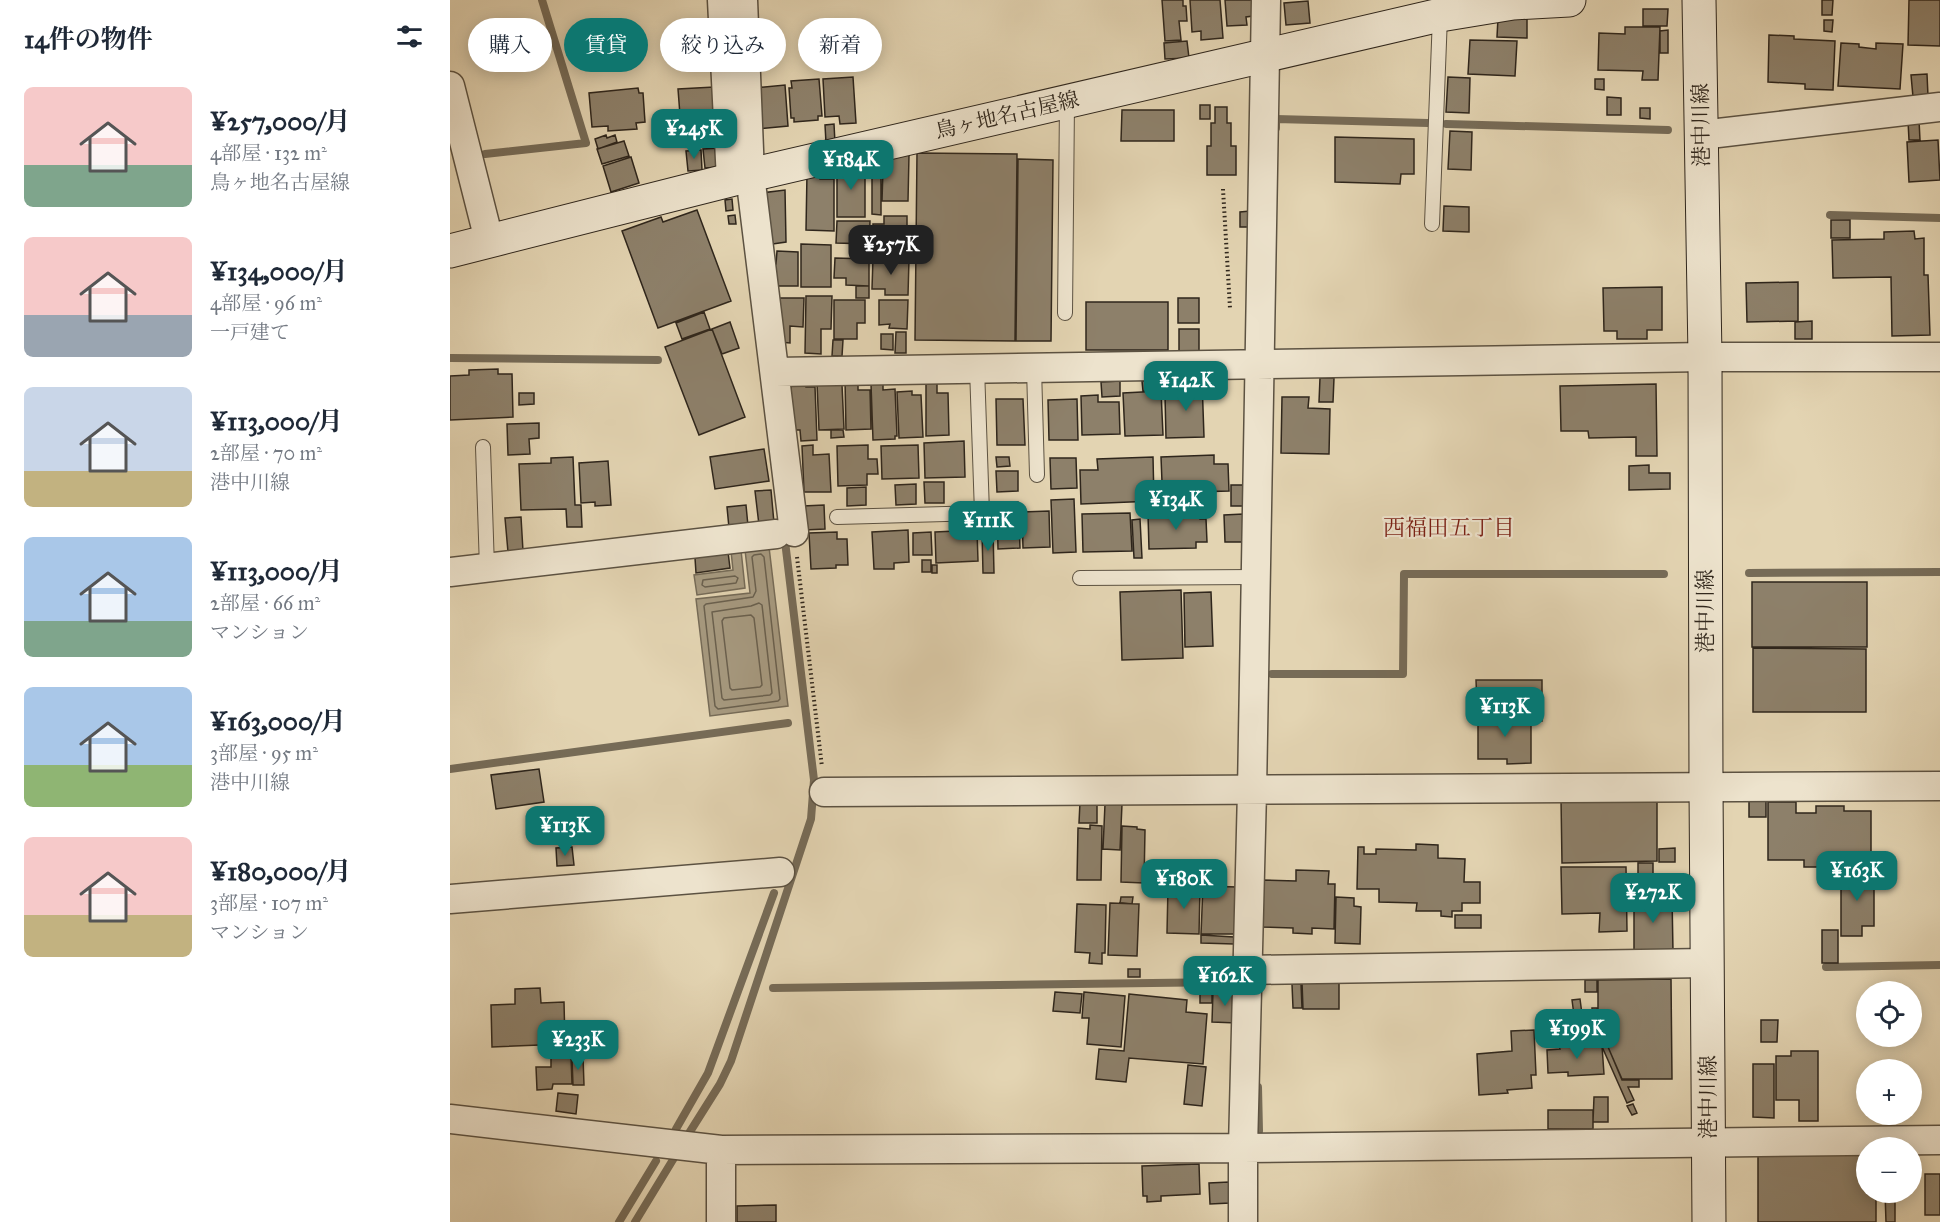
<!DOCTYPE html>
<html lang="ja">
<meta charset="utf-8">
<style>
:root{--surface:#fff;--page:#f2f2f3;--text:#1f2937;--muted:#747a83;--accent:#0f766e}
body{margin:0;font-family:"IM FELL Great Primer","Noto Serif JP",serif;background:var(--page);color:var(--text);height:100vh;display:flex;flex-direction:column;font-size:22px;white-space:nowrap}
*{box-sizing:border-box;margin:0}
p{font-size:20px;color:var(--muted)}
.icon{flex:none;width:33px;height:33px;fill:none;stroke:currentColor;stroke-width:2;stroke-linecap:round;stroke-linejoin:round}
.map{position:relative;flex:1;overflow:hidden}
.panel{display:flex;flex-direction:column;background:var(--surface);width:450px}
.panel>*{flex:none}
.guide{position:absolute;left:18px;top:18px;width:570px;height:54px;display:flex;gap:12px}
.controls{position:absolute;left:1406px;top:981px;display:grid;gap:12px}
.controls a{display:grid;place-items:center;width:66px;height:66px;border-radius:50%;background:var(--surface);box-shadow:0 3px 15px #0003;font-size:30px}
.price{position:absolute;translate:-50% -51px;padding:0 14px;border-radius:12px;background:var(--accent);color:#fff;font-size:20px;line-height:39px;filter:drop-shadow(0 2px 3px #0008)}
.price::after{content:'';position:absolute;left:50%;top:36px;width:18px;height:14px;margin-left:-9px;background:inherit;clip-path:polygon(0 0,100% 0,50% 100%)}
.price.selected{background:#222;color:#fff}
ul{padding:0;list-style:none}
li{display:flex;align-items:center;gap:18px;height:150px;padding:0 24px}
li span{display:grid;place-items:center;flex:none;width:168px;height:120px;border-radius:9px;color:#555}
li>.icon{margin-inline-start:auto}
span .icon{width:72px;height:72px;fill:#fffc;stroke-width:1}
li b{font-size:26px}
h2{display:flex;justify-content:space-between;align-items:center;height:72px;padding:0 24px;font-size:26px}
.tag{padding:0 21px;border-radius:27px;background:var(--surface);box-shadow:0 3px 15px #0003;font-size:21px;line-height:54px}
.tag.selected{background:var(--accent);color:#fff}
main{display:flex;flex:1;min-height:0}
.map>svg:first-child{display:block}
.water{fill:#a6997f;stroke:#766b57;stroke-width:1.5}
.lines{fill:none;stroke-linecap:round;stroke-linejoin:round}
.shore{stroke:#6a604e;stroke-width:1.5}
.stream{stroke:#766b57;stroke-width:8}
.building{fill:#8d806a;stroke:#2f261c;stroke-width:1.5}
.lane-casing{stroke:#5c5242;stroke-width:16}
.street-casing{stroke:#5c5242;stroke-width:31}
.secondary-casing{stroke:#2f261c;stroke-width:35}
.path{stroke:#2f261c;stroke-width:4;stroke-dasharray:1.5 3;stroke-linecap:butt}
.lane{stroke:#ede3cd;stroke-width:14}
.street{stroke:#ede3cd;stroke-width:28}
.secondary{stroke:#ede3cd;stroke-width:33}
.labels{text-anchor:middle;stroke-width:4.5;stroke-linejoin:round;paint-order:stroke}
.street-label{font-size:21px;fill:#2f261c;stroke:#ede3cd}
.neighbourhood-label{font-size:22px;fill:#7a1f14;stroke:#ede3cd}
</style>
<main>
<section class="panel">
<h2>14件の物件<svg class="icon" aria-label="filters" viewBox="0 0 24 24"><path d="M4 7h16M4 17h16"/><circle cx="9" cy="7" r="2"/><circle cx="15" cy="17" r="2"/></svg></h2>
<ul>
<li><span style="background:linear-gradient(#f6c9c9 65%,#7fa58c 0)"><svg class="icon" aria-label="home" viewBox="0 0 24 24"><path d="M3 11l9-7 9 7M6 9v11h12V9"/></svg></span><div><b>¥257,000/月</b><p>4部屋 · 132 m²</p><p>鳥ヶ地名古屋線</p></div></li>
<li><span style="background:linear-gradient(#f6c9c9 65%,#9aa5b1 0)"><svg class="icon" aria-label="home" viewBox="0 0 24 24"><path d="M3 11l9-7 9 7M6 9v11h12V9"/></svg></span><div><b>¥134,000/月</b><p>4部屋 · 96 m²</p><p>一戸建て</p></div></li>
<li><span style="background:linear-gradient(#c9d6e8 70%,#c2b280 0)"><svg class="icon" aria-label="home" viewBox="0 0 24 24"><path d="M3 11l9-7 9 7M6 9v11h12V9"/></svg></span><div><b>¥113,000/月</b><p>2部屋 · 70 m²</p><p>港中川線</p></div></li>
<li><span style="background:linear-gradient(#a9c7e8 70%,#7fa58c 0)"><svg class="icon" aria-label="home" viewBox="0 0 24 24"><path d="M3 11l9-7 9 7M6 9v11h12V9"/></svg></span><div><b>¥113,000/月</b><p>2部屋 · 66 m²</p><p>マンション</p></div></li>
<li><span style="background:linear-gradient(#a9c7e8 65%,#8fb573 0)"><svg class="icon" aria-label="home" viewBox="0 0 24 24"><path d="M3 11l9-7 9 7M6 9v11h12V9"/></svg></span><div><b>¥163,000/月</b><p>3部屋 · 95 m²</p><p>港中川線</p></div></li>
<li><span style="background:linear-gradient(#f6c9c9 65%,#c2b280 0)"><svg class="icon" aria-label="home" viewBox="0 0 24 24"><path d="M3 11l9-7 9 7M6 9v11h12V9"/></svg></span><div><b>¥180,000/月</b><p>3部屋 · 107 m²</p><p>マンション</p></div></li>
</ul>
</section>
<div class="map">
<svg width="1490" height="1222" viewBox="0 0 1490 1222">
<rect width="100%" height="100%" fill="#e3d4b2"/>
<filter id="stains"><feTurbulence type="fractalNoise" baseFrequency=".00333" numOctaves="4"/><feColorMatrix values="0 0 0 0 .2 0 0 0 0 .09 0 0 0 0 .02 0 0 0 .5 -.17"/></filter>
<radialGradient id="worn" r=".72"><stop offset=".6" stop-color="#630" stop-opacity="0"/><stop offset="1" stop-color="#630" stop-opacity=".3"/></radialGradient>
<!-- water -->
<path class="water" d="M319,547L338,706L260,716L246,599L300,593L295,550Z
M291,550L295,588L247,595L244,575L283,570L281,551Z"/>
<g class="lines">
<!-- shore -->
<path class="shore" d="M311,554L314,557L330,699L328,701L268,709L265,706L254,606L256,604L303,597L306,591L302,557L304,555Z
M285,576L288,578L286,583L255,587L252,585L253,580Z
M309,603L312,605L322,693L320,695L274,700L272,698L262,612L301,606Z
M301,615L304,618L312,685L310,687L282,690L280,688L272,621L274,618Z"/>
<!-- stream -->
<path class="stream" d="M996,124L1218,130
M826,128V119L978,123
M35,154L136,143L92,0
M1380,215L1490,218
M0,358L208,360
M1299,573L1490,572
M822,674H953L954,574H1214
M0,769L338,723
M1376,967L1490,965
M323,988L780,982
M808,1087L809,1131
M226,1129L258,1073L324,893
M236,1138L270,1084L281,1061L361,819L364,780L334,533
M169,1222L206,1161
M185,1222L224,1158"/>
</g>
<!-- building -->
<path class="building" d="M712,0H733V6H736L737,21H729L731,40L715,41Z
M740,0H770L773,38L751,40V31L742,32Z
M775,0H802L803,16L796,17L797,25L777,26Z
M1372,0H1383L1382,15H1372Z
M1459,0H1490V46L1458,45Z
M858,1L860,23L836,25L834,3Z
M1193,9H1218L1217,26H1193Z
M1048,18L1077,19V38L1047,37Z
M1374,20H1383L1382,32L1374,31Z
M1175,27H1210L1208,80H1192L1193,71L1148,70L1149,33L1175,34Z
M1218,30V53H1210V31Z
M1319,35L1344,36V39L1385,41L1383,90L1355,89V84L1318,82Z
M1020,40L1067,41L1065,76L1018,74Z
M737,41L739,58L715,59L714,43Z
M1391,43L1409,44V47L1426,49V43L1453,44L1450,89L1388,86Z
M1477,74L1478,96L1463,97L1461,75Z
M403,77L406,123L390,124L389,116L375,117L373,79Z
M998,77L1020,78L1019,113L996,112Z
M369,79L372,116H368V120L344,122V118H341L339,88H342L341,81Z
M1145,79H1154V90L1145,89Z
M335,85L338,126L307,129L304,88Z
M264,87L267,125L231,128L228,89Z
M188,88L189,93H193L195,122L186,123L187,129L158,131V126L142,127L139,93Z
M1157,97L1171,98V115H1157Z
M750,105H760V119H750Z
M765,107H777V123H781V146H786V175H757V146H761V123H765Z
M1190,108H1200V119L1190,118Z
M672,110H724V141H671Z
M1469,120L1470,140H1459L1458,121Z
M384,124L385,143H376L375,125Z
M1000,131L1022,132L1021,170L998,169Z
M156,135L157,138L165,135L167,142L148,149L145,139Z
M885,137L964,139V174H951L950,184L885,182Z
M1488,140L1490,180L1459,182L1457,142Z
M174,141L179,156L152,164L147,149Z
M270,148L271,167L255,168L253,149Z
M251,150L252,170L238,171L236,151Z
M467,153L567,154L565,341L465,340Z
M437,155H459L458,201H432L433,169L437,168Z
M181,157L189,183L161,192L153,166Z
M416,158H421L420,177H416Z
M422,158H431V215L422,214Z
M568,159L603,160L601,341H566Z
M399,162L415,163V217H387V170H399Z
M357,173H370V179H384V231L356,230Z
M335,190L336,242L316,245L311,193Z
M282,199L283,210L276,211L275,200Z
M994,206L1019,207V232L993,231Z
M247,210L281,301L208,328L172,231L211,217L213,222Z
M800,211V227H790V212Z
M285,215L286,224H279L278,216Z
M434,216H457V240H423V224H434Z
M1381,220H1400V238H1381Z
M387,221H420L419,244L386,243Z
M1464,231L1465,239L1474,238V275H1478L1480,335L1442,336L1441,277L1383,278L1382,240L1434,239V232Z
M423,241H455V256H422Z
M351,244L381,245V287H351Z
M327,251L348,252V286H320V264H326Z
M385,258L419,259V286L396,285V278H384Z
M423,258L459,259L458,295H435V289H422Z
M1348,282V321L1297,322L1296,283Z
M406,286H419V298H406Z
M1212,287V330H1197V339H1167V331H1154L1153,288Z
M356,296H382L381,329H371V354L355,353Z
M324,298H354L353,327L340,326V343L329,342Z
M728,298H749V323H728Z
M384,300H415V323H407V339H384Z
M429,300H458L457,329L439,328L440,324L429,325Z
M636,302H718V350H636Z
M254,312L260,329L232,339L226,323Z
M1362,321V339H1345V322Z
M280,322L289,348L272,354L262,329Z
M262,329L295,417L249,435L215,347Z
M729,329H749V352H729Z
M446,332H456V353H445Z
M431,334H443V350L431,349Z
M383,340H393L392,356H382Z
M48,369V374H62L63,417L0,420V376L19,375V370Z
M714,375H731L732,394H714Z
M870,378H884L883,402H869Z
M395,379H408V390H420L421,429L396,430Z
M732,380H752L754,437L716,438L715,395L732,394Z
M356,381V387H365L367,440L351,441L350,430H345V423H342L341,382Z
M670,381V396L652,397L651,382Z
M692,381H711V391H693Z
M367,383L392,385L394,429L369,430Z
M433,383V390L445,389L447,436H445V439L423,440L421,384Z
M476,383H487V393H498L499,435L476,436Z
M1206,384L1207,456H1186V437L1139,438L1138,431H1111L1110,386Z
M462,391V395H471L473,437L449,438L447,392Z
M711,391L713,435L675,436L673,393Z
M69,393H84V404L69,405Z
M648,395V402H669L670,434L632,435L631,396Z
M832,397H859L858,408L880,409L879,454L831,453Z
M546,399H573L575,445H547Z
M627,399L628,440H599L598,400Z
M89,423V438L79,439L80,454L58,455L57,424Z
M381,430H393L394,437L381,438Z
M514,441L515,477L475,478L474,443Z
M363,445V455L379,454L381,492H354L352,446Z
M418,445V459H427L428,474H417V485L388,486L387,446Z
M468,445L469,478L432,479L431,446Z
M314,449L319,481L265,489L260,457Z
M764,455V464H778L779,491L743,492V506L713,507L711,457Z
M123,457L125,505H131L132,527H117L116,509L71,510L69,464L101,463V458Z
M546,457H559L560,466L547,467Z
M703,457L704,501L631,504L630,470H648L647,459Z
M600,458H626L627,488L601,489Z
M158,461L161,505L145,506V502L131,503L129,463Z
M1199,465V473H1220V489L1179,490V466Z
M546,471H568V491L547,492Z
M474,482H494V503H475Z
M466,484V504L446,505L445,485Z
M781,485H793L794,506H781Z
M416,487V505L397,506V488Z
M321,490L324,523L309,525L305,491Z
M624,499L626,552L603,553L601,500Z
M568,502L570,548L548,549L547,503Z
M296,505L298,526L279,528L277,507Z
M374,505L375,529L354,530L353,506Z
M599,511L600,547L573,548L572,512Z
M749,512L750,519H756L757,542H746V548L699,549L698,514Z
M680,513L682,551L633,552L632,514Z
M793,514L794,542H775L774,515Z
M71,517L73,551L58,552L55,518Z
M690,519L692,558H684L682,520Z
M458,530L459,562L444,563V569H424L422,532Z
M527,530L528,561L486,563L485,532Z
M532,531H543L544,573H533Z
M387,532V539H397L398,565H386V568L361,569L359,533Z
M481,532L482,555H463V533Z
M278,552L280,568L246,573L245,558Z
M472,560H481V572H472Z
M482,565H487V573H482Z
M1302,582H1417V647H1302Z
M731,590L733,658L672,660L670,592Z
M761,592L763,646L735,647L734,593Z
M1303,648L1416,649V712H1303Z
M1026,680H1092V703L1027,704Z
M1092,704V721L1068,722V705Z
M1028,709H1036V716H1028Z
M1044,710H1067V722H1081V763L1057,764V759H1028V717H1044Z
M89,769L94,802L46,809L41,775Z
M1207,798V861L1112,863L1111,799Z
M1299,798H1316V817H1299Z
M630,802L647,803V823H629Z
M1318,802H1346V813H1366V806H1394V811H1421V860H1371V867H1354V860H1318Z
M655,804H672L670,850L653,849Z
M640,825L652,826L651,880H627L628,828L640,829Z
M672,826L687,827V829L695,830L694,883L671,882Z
M966,844L988,845V858L1015,859L1014,882H1030V903H1012V911H1002V917L991,916V911H966L967,903L929,902V889H907L908,847H914V854H926V849L966,850Z
M122,847L124,865L107,866L106,848Z
M1225,848V862H1209V849Z
M1188,863H1203V876H1188Z
M1111,867H1176L1177,931L1149,932L1150,913L1112,914Z
M846,870L879,871L878,884H885L884,929L862,928V934L843,933V928L812,927L813,880L846,881Z
M1391,871H1424V926H1412V936H1391Z
M753,886L787,887L786,934H751Z
M718,887H750L749,934L717,933Z
M1222,896L1223,952H1184V897Z
M671,897H683L682,904L670,903Z
M886,897L904,898V906L911,907L910,944L885,943Z
M660,903L689,904L687,956L658,955Z
M627,904L656,905L655,953H652V964L639,963L640,953L625,952Z
M1005,915H1031V928H1005Z
M1372,930H1388V963H1372Z
M751,935L784,937V944L751,943Z
M678,969H690V977H678Z
M1221,979L1222,1079H1172L1148,1024V980Z
M1135,980H1147V992H1135Z
M852,982H889V1009H853Z
M842,984H851L852,1008H843Z
M90,988L91,1003L114,1002L115,1044L42,1047L41,1005L65,1004V989Z
M750,990H762V1003H750Z
M763,991H787V1023L762,1022Z
M605,992L632,994L630,1013L603,1011Z
M634,992L675,996L671,1047L637,1044L639,1018H632Z
M679,994L737,1000L736,1012L757,1014L753,1064L679,1058L676,1082L646,1079L649,1049L674,1051Z
M1130,999L1132,1014L1124,1015L1122,1000Z
M1142,1008H1147L1148,1023L1172,1080H1189V1087H1178L1184,1100L1177,1103L1142,1024Z
M1311,1020H1328L1327,1042H1311Z
M1084,1030L1086,1075H1081L1082,1088L1057,1090L1058,1093L1029,1095L1027,1054L1062,1051L1061,1031Z
M1146,1043V1046H1152L1154,1074L1118,1076V1072L1098,1073L1097,1050L1110,1049L1109,1046Z
M1341,1051H1368V1121H1349V1100H1326V1056H1341Z
M121,1056L122,1084H103L102,1089L87,1090L86,1067H101V1057Z
M133,1057L134,1085H123L122,1058Z
M1303,1064H1324V1118L1303,1117Z
M738,1065L756,1067L752,1106L734,1104Z
M108,1093L128,1095L126,1114L106,1111Z
M1144,1097H1158V1122H1143Z
M1183,1104L1187,1113L1182,1115L1177,1106Z
M1098,1110H1143V1129H1098Z
M1308,1154H1416V1192H1426V1222H1308Z
M749,1164L750,1194L711,1196V1201L697,1202V1196H693L692,1166Z
M1475,1174H1490V1215H1475Z
M779,1182L780,1203L760,1204L759,1183Z
M1435,1192H1445V1222H1436Z
M326,1205V1222H287V1206Z"/>
<g class="lines">
<!-- lane casing -->
<g class="lane-casing">
<path id="lane" d="M982,224L990,16
M615,313L617,102
M584,368L587,475
M33,447L37,568
M387,517L532,513L527,368
M630,578L806,577"/>
</g>
<!-- street casing -->
<g class="street-casing">
<path id="street" d="M272,0L281,180
M293,0L300,175L344,532
M0,86L39,240
M1251,135L1490,107
M326,372L1255,357H1490
M0,572L326,534
M374,792L1490,786
M0,899L330,872
M797,970L1257,963
M0,1119L271,1150L793,1148L1490,1140
M271,1222V1150
M793,1222V1148L802,791L816,0"/>
</g>
<!-- secondary casing -->
<g class="secondary-casing">
<path id="secondary" d="M1249,0L1255,357L1256,787L1259,1222
M0,251L300,175L990,15L1063,3L1119,0"/>
</g>
<!-- path -->
<path class="path" d="M773,189L780,308
M347,557L372,767"/>
<!-- lane -->
<use href="#lane" class="lane"/>
<!-- street -->
<use href="#street" class="street"/>
<!-- secondary -->
<use href="#secondary" class="secondary"/>
</g>
<g class="labels">
<!-- street labels -->
<g class="street-label">
<text transform="translate(557 115) rotate(-13)" y="7">鳥ヶ地名古屋線</text>
<text transform="translate(1251 125) rotate(-91)" y="7">港中川線</text>
<text transform="translate(1255 611) rotate(-90)" y="7">港中川線</text>
<text transform="translate(1258 1097) rotate(-90)" y="7">港中川線</text>
</g>
<!-- neighbourhood labels -->
<g class="neighbourhood-label">
<text x="999" y="535">西福田五丁目</text>
</g>
</g>
<rect width="100%" height="100%" filter="url(#stains)"/>
<rect width="100%" height="100%" fill="url(#worn)"/>
</svg>
<div class="controls">
<a><svg class="icon" aria-label="locate" viewBox="0 0 24 24"><circle cx="12" cy="12" r="6"/><path d="M12 2v4M12 18v4M2 12h4M18 12h4"/></svg></a>
<a>+</a>
<a>−</a>
</div>
<b class="price" style="left:244px;top:160px">¥245K</b>
<b class="price" style="left:401px;top:191px">¥184K</b>
<b class="price selected" style="left:441px;top:276px">¥257K</b>
<b class="price" style="left:736px;top:412px">¥142K</b>
<b class="price" style="left:726px;top:531px">¥134K</b>
<b class="price" style="left:538px;top:552px">¥111K</b>
<b class="price" style="left:1055px;top:738px">¥113K</b>
<b class="price" style="left:115px;top:857px">¥113K</b>
<b class="price" style="left:1407px;top:902px">¥163K</b>
<b class="price" style="left:734px;top:910px">¥180K</b>
<b class="price" style="left:1203px;top:924px">¥272K</b>
<b class="price" style="left:775px;top:1007px">¥162K</b>
<b class="price" style="left:1127px;top:1060px">¥199K</b>
<b class="price" style="left:128px;top:1071px">¥233K</b>
<div class="guide">
<a class="tag">購入</a>
<a class="tag selected">賃貸</a>
<a class="tag">絞り込み</a>
<a class="tag">新着</a>
</div>
</div>
</main>
